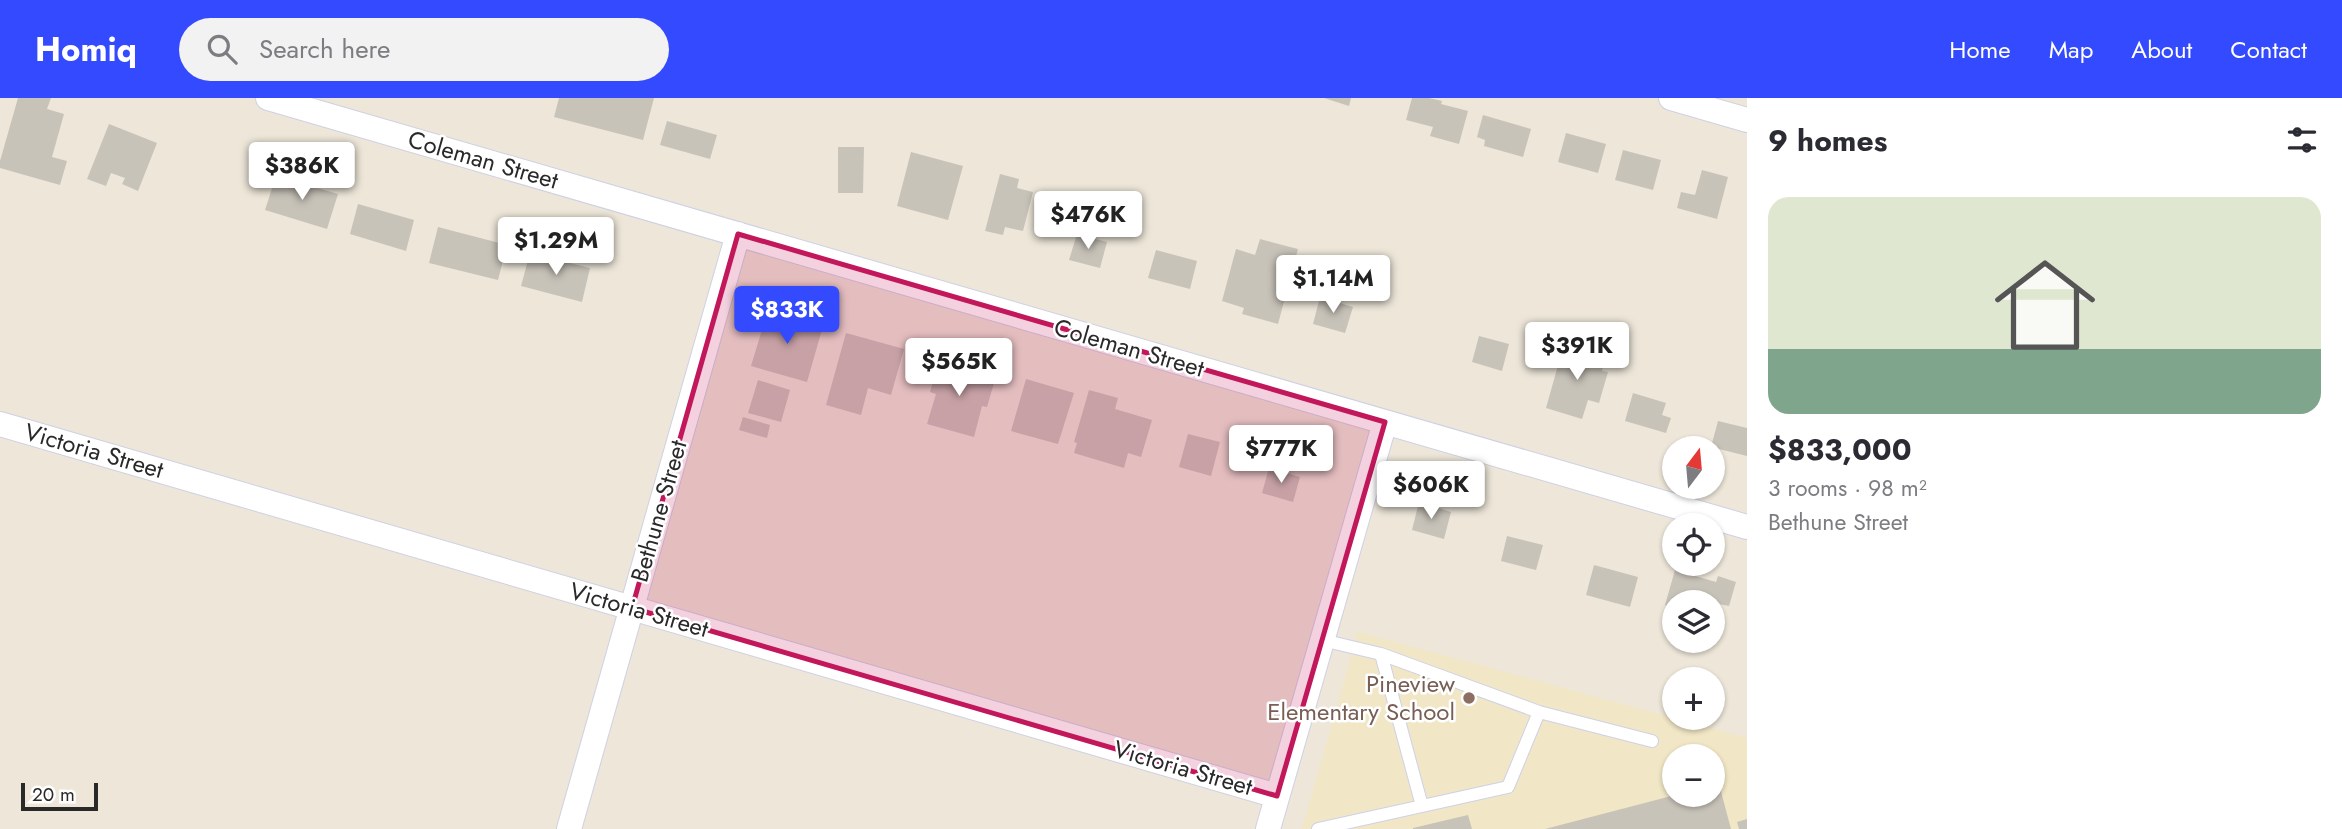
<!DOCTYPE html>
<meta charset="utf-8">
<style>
:root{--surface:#fff;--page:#f2f2f3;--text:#2b2b33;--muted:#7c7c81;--accent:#344aff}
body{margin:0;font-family:Jost,sans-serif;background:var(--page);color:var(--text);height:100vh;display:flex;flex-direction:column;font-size:26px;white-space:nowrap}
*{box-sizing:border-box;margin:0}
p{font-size:23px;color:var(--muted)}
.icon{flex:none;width:38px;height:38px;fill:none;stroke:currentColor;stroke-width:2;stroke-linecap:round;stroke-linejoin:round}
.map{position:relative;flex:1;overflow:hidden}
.side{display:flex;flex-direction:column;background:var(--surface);width:595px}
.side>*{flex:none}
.needle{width:46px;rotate:16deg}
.buttons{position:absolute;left:1662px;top:338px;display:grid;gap:14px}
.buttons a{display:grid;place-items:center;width:63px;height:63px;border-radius:50%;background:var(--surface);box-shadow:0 2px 5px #0004;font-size:35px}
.scale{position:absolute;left:21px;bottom:18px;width:77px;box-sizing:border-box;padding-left:7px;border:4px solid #292929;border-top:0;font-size:19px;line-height:24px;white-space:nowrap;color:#292929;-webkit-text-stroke:5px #fff;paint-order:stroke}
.price{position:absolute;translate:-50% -60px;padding:0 16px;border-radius:7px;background:#fff;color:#222;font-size:23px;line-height:46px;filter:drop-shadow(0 2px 4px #0008)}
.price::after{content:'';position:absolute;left:50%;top:42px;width:21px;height:16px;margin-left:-10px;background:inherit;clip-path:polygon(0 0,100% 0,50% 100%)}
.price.current{background:var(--accent);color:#fff}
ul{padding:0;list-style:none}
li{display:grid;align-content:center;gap:14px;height:371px;padding:0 21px}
li span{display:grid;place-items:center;height:217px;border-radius:21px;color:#555}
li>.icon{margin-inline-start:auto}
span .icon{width:126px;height:126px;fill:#fffc;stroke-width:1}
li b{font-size:30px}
h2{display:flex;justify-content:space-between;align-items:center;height:84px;padding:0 21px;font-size:30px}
header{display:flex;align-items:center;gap:42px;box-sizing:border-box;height:98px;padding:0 35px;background:var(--accent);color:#fff}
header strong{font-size:33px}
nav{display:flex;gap:38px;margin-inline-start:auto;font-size:24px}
.search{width:490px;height:63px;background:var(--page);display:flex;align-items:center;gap:18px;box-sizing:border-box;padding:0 24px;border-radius:38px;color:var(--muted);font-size:26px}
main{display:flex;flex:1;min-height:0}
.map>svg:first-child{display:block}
.education{fill:#f1e7c6;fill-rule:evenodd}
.building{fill:#c8c3b9}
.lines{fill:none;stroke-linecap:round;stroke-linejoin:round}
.service-casing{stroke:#ced1e4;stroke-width:14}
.minor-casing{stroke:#ced1e4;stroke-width:26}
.service{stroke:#fff;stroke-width:12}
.minor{stroke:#fff;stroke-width:24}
.marked{fill:#c2185b;fill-opacity:0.2;stroke:#c2185b;stroke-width:5;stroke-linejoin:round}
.education-dot{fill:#8d6e63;stroke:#fff;stroke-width:2.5}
.labels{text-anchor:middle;stroke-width:5;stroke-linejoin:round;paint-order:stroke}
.street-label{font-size:24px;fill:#292929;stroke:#fff}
.education-label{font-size:24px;fill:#785e54;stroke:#fff;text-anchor:end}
</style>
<header>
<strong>Homiq</strong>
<div class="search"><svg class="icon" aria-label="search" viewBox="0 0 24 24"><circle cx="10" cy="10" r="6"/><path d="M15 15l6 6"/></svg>Search here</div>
<nav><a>Home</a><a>Map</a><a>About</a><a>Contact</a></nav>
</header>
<main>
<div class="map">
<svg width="1747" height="731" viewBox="0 0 1747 731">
<rect width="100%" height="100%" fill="#ede6d9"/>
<!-- education -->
<path class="education" d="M1358,534L1747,640V731H1302ZM1675,658H1713V696H1675Z"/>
<!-- building -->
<path class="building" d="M18,0H51L47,11L64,16L52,59L67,63L60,87L0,70V63Z
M559,0H654L643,42L554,19Z
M1324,0H1351L1349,8Z
M1412,0H1429L1442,3L1441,6L1468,13L1459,46L1430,38L1433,29L1406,22Z
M1483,17L1531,31L1523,59L1484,48L1485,42L1477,39Z
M667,23L717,37L710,61L660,47Z
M109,26L157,45L138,93L122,86L125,80L111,75L106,88L87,81Z
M1566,35L1606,46L1598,75L1558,64Z
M838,49H864L863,95H838Z
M1623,52L1661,62L1653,92L1615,82Z
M911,54L963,68L948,122L897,108Z
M1702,72L1728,79L1717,121L1677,110L1681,94L1695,97Z
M1000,76L1019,81L1017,90L1033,94L1023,133L1005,129L1003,137L985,133Z
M276,78L338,96L327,131L265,112Z
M358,106L414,122L406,153L350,136Z
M438,129L507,147L498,182L429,165Z
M1077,136L1107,144L1100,170L1069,162Z
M1260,141L1298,151L1278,226L1242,216L1244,210L1222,203L1236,151L1255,157Z
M1156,152L1197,163L1190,191L1148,180Z
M530,155L590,170L582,204L521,188Z
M1320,199L1353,209L1345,235L1313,226Z
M768,212L823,228L807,284L751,268Z
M846,235L904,251L891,297L868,290L861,317L826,307Z
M1479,238L1509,246L1502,273L1472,264Z
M1564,246L1605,258L1602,273L1608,274L1599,305L1588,302L1582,321L1546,310Z
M939,262L996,278L987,309L982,308L974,339L927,326L936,296L930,294Z
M1026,281L1074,295L1058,346L1011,333Z
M758,282L790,292L781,324L748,315Z
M1089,292L1118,300L1115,311L1152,322L1141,359L1128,355L1124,370L1074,355L1077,345L1074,344Z
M1633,295L1666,305L1662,317L1671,320L1666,335L1625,323Z
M743,319L770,327L767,340L739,332Z
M1718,323L1747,330V358L1711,349Z
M1188,336L1220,344L1211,378L1179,369Z
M1269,370L1300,379L1293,404L1262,395Z
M1419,404L1451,414L1444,441L1412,432Z
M1507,438L1543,447L1536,472L1501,463Z
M1594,467L1638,479L1630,509L1586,497Z
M1675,472L1716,484L1718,478L1736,484L1729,508L1719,506L1714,523L1713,504H1675V510L1665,507Z
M1719,686L1731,731H1545L1679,696H1713V688Z
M1468,717L1472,731H1413V730Z
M1747,721V731H1739L1737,724Z"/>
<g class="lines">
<!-- service casing -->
<g class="service-casing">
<path id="service" d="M1322,542L1381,556L1539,614L1652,643
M1381,556L1422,708
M1318,731L1508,689L1539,614"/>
</g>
<!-- minor casing -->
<g class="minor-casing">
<path id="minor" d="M268,0L1747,429
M1671,0L1747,22
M0,326L1277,698
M569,731L738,136
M1268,731L1385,324"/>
</g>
<!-- service -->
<use href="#service" class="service"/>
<!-- minor -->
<use href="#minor" class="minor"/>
</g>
<!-- marked area -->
<path class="marked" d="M738,136L1385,324L1277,698L632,510Z"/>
<!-- markers -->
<circle class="education-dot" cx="1469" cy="600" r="7"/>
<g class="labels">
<!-- street labels -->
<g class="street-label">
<text transform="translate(483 62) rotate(16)" y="8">Coleman Street</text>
<text transform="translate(1129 250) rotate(16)" y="8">Coleman Street</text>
<text transform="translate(94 353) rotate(16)" y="8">Victoria Street</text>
<text transform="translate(659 413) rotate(-74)" y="8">Bethune Street</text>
<text transform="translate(639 512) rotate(16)" y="8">Victoria Street</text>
<text transform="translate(1183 670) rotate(16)" y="8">Victoria Street</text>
</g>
<!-- education labels -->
<g class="education-label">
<text x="1455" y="594">Pineview<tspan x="1455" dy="28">Elementary School</tspan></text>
</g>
</g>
</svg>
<div class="buttons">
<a><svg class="needle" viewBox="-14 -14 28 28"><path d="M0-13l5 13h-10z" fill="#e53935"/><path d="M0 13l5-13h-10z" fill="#7c7c81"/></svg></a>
<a><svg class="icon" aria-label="locate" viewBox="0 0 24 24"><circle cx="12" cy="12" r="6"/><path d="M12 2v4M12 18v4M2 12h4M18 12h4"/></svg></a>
<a><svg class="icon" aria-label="layers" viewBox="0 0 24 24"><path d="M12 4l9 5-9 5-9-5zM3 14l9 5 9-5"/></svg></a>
<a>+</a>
<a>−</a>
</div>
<div class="scale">20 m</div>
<b class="price" style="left:302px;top:104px">$386K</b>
<b class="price" style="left:1088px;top:153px">$476K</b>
<b class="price" style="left:556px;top:179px">$1.29M</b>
<b class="price" style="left:1333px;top:217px">$1.14M</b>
<b class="price current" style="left:787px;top:248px">$833K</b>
<b class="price" style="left:1577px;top:284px">$391K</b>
<b class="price" style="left:959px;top:300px">$565K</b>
<b class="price" style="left:1281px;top:387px">$777K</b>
<b class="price" style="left:1431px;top:423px">$606K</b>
</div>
<section class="side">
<h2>9 homes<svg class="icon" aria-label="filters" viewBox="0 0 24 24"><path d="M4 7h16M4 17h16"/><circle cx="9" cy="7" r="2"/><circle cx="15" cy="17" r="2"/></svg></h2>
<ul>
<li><span style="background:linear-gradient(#dfe7d0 70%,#7fa58c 0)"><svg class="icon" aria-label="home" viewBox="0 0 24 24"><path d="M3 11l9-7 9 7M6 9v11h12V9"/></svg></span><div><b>$833,000</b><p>3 rooms · 98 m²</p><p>Bethune Street</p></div></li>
</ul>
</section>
</main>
